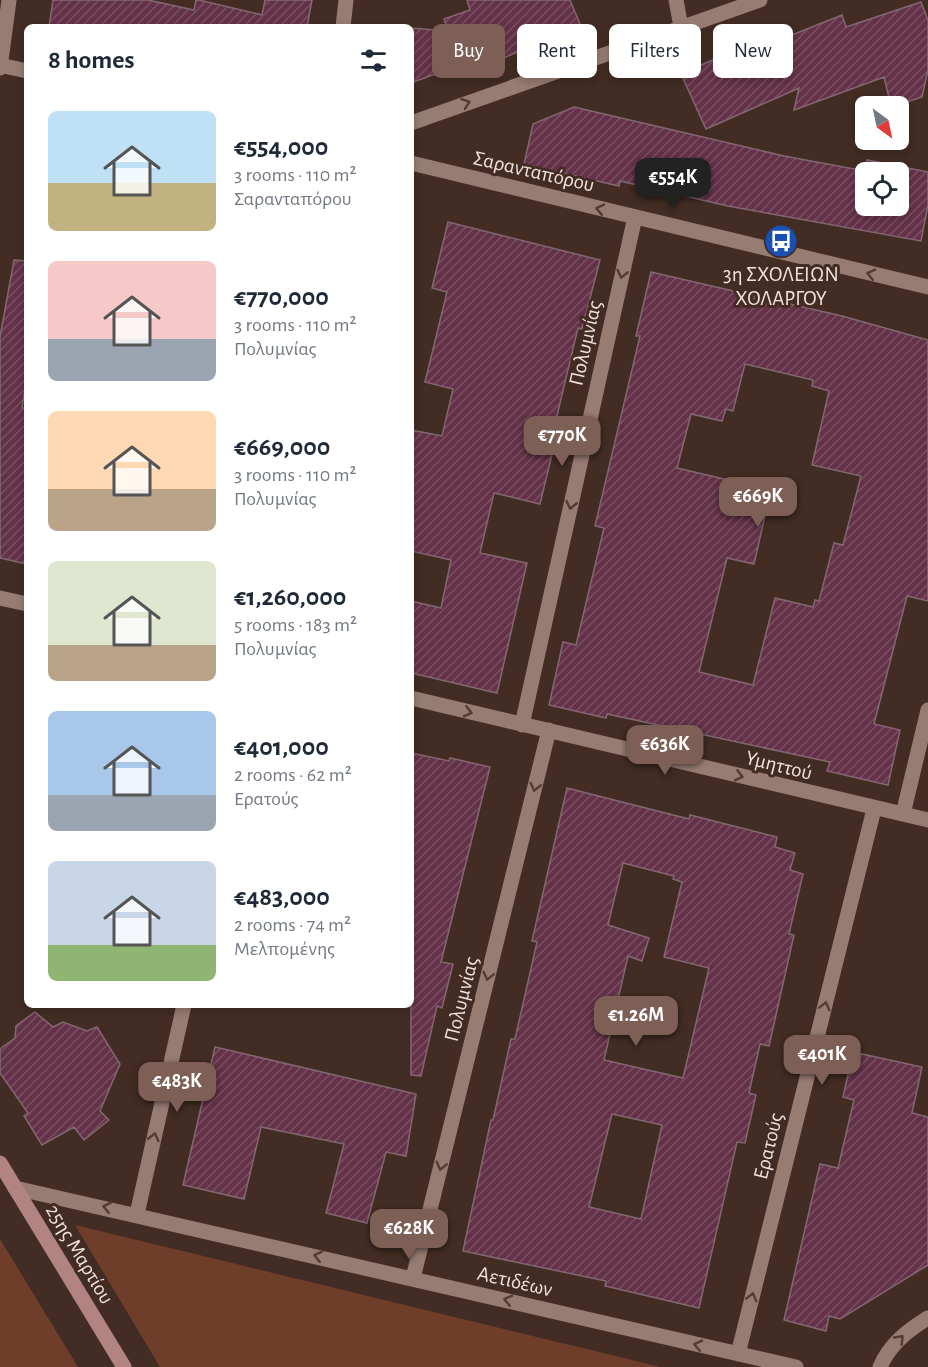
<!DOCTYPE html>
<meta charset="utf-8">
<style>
:root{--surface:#fff;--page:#f6f6f7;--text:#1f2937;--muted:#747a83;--accent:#7d5f56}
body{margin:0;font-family:"Alegreya Sans",sans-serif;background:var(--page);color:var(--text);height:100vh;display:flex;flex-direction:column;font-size:22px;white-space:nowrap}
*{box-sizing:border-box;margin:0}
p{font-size:20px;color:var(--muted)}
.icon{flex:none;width:33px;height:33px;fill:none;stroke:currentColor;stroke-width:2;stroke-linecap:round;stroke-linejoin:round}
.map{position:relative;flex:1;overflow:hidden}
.panel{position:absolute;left:24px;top:24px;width:390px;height:984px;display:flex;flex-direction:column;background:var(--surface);border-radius:9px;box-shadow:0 3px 9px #0003}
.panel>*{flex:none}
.banner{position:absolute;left:432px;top:24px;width:405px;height:54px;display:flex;gap:12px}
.needle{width:39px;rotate:147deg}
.buttons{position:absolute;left:855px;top:96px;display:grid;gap:12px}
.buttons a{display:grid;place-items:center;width:54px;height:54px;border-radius:9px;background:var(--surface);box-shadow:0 3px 9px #0003;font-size:30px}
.price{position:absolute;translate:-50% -51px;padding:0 14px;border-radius:12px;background:var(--accent);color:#fff;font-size:20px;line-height:39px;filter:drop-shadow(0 2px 3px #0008)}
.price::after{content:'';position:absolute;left:50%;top:36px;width:18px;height:14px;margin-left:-9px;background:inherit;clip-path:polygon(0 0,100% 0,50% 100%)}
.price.current{background:#222;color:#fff}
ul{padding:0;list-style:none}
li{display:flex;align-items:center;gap:18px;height:150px;padding:0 24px}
li span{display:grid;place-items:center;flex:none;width:168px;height:120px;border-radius:9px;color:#555}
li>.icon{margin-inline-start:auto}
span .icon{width:72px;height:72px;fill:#fffc;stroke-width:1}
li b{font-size:26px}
h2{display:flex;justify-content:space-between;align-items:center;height:72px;padding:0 24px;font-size:26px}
.chip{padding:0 21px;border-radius:9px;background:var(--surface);box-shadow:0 3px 9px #0003;font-size:21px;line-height:54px}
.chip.current{background:var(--accent);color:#fff}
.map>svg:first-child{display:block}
.park{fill:#6f3e2b}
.building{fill:url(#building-hatch);stroke:#836872;stroke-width:1.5;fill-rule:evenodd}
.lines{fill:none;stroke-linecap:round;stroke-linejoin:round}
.street{stroke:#977c72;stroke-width:15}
.secondary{stroke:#b18482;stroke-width:15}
.oneway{stroke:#533c33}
.labels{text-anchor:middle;stroke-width:6;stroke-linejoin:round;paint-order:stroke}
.street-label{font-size:21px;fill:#f1e2dc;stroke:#422c23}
.poi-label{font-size:21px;fill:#f1e2dc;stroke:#422c23}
</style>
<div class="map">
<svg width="928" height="1367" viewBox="0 0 928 1367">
<defs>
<pattern id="building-hatch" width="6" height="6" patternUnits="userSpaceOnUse" patternTransform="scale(1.5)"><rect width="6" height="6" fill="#643248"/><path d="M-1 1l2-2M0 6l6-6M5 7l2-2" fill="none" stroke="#7b4f62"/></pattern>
</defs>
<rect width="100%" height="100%" fill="#422c23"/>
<!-- park -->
<path class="park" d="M75,1225L661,1367H160Z
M0,1239L78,1367H0Z"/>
<!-- building -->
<path class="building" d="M53,0H148L194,10L196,0H199L262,15L265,0H312L307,27H49Z
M467,0H570L580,24L497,61L498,65L474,73L471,61L411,83V28L448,31L444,19L470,10Z
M921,2L928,20V70L922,97L895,106H891L884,77L794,110L799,88L706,129L681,74L751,43L754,50L842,15L846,27Z
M574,107L784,156L865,171L867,160L928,172V205L921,241L728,206L620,181L619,186L524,164L533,124ZM866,172H898V206H866Z
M448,222L600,260L582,329L578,328L550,445L554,446L540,504L494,493L480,553L527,563L497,693L411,673V601L441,608L451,560L411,551V430L442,436L453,389L425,382L447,292L432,288Z
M14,260L27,261V375L22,408H27V564L0,558V337Z
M651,272L842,316L928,340V601L907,596L874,724L900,730L888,785L827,771L830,762L607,714L606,718L549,705L563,642L576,645L604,528L595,526L640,336H636ZM745,364L813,380L812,386L829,391L812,465L861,476L843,545L834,543L819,601L815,600L813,607L775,598L753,685L699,672L727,558L754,564L771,490L677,468L691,414L722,421L726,409L733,411Z
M411,753L449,761L450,758L490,767L441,962L453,964L442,1008L437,1006L421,1076L411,1075Z
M567,788L689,819L690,815L777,837L775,847L795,853L790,870L803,874L789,934L794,935L769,1046L760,1044L749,1093L756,1095L745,1143L737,1142L699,1308L605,1286L606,1281L463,1251L491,1120H493L511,1039H515L537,942L532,941ZM623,863L674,876L673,879L682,882L664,957L709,968L683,1078L604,1060L628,956L642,961L649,938L608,925ZM612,1114L662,1125L641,1219L589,1207Z
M35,1012L53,1027L63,1022L87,1031L97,1027L120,1064L100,1111L109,1120L84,1140L74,1127L42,1145L24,1116L28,1113L0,1073V1049L15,1038L16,1026Z
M215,1047L416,1094L406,1156L386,1152L367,1223L326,1213L344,1144L261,1127L244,1199L183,1185Z
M853,1052L922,1067L912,1113L928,1117V1265L840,1319L829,1316L826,1331L784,1320L820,1164L838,1168L854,1100L843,1097Z"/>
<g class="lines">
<!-- street -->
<path class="street" d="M676,0L681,27
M343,27L346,0
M0,65L27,71
M0,68L9,0
M411,123L760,0
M411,163L928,287
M0,598L27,604
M411,698L928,820
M522,725L635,217
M903,814L928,710
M15,1188L796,1367
M137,1214L184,1005
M413,1278L549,730
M738,1354L874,809
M880,1367C890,1344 907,1331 928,1318"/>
<!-- secondary -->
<path class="secondary" d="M0,1163L124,1367"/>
</g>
<!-- one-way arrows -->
<defs><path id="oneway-chevron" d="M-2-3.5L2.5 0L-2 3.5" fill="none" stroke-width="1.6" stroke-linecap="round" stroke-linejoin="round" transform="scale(1.5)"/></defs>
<g class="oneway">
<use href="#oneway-chevron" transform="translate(466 103) rotate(-19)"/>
<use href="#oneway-chevron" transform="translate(600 209) rotate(-167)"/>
<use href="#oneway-chevron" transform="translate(622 274) rotate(103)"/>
<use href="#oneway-chevron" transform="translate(871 274) rotate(-167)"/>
<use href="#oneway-chevron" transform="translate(571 505) rotate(103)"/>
<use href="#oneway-chevron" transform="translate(468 712) rotate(14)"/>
<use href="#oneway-chevron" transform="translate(739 776) rotate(14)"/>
<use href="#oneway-chevron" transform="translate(535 787) rotate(104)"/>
<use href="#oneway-chevron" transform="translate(488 976) rotate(104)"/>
<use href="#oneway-chevron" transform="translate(825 1006) rotate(-76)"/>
<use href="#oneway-chevron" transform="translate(154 1137) rotate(-77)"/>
<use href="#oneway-chevron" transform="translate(441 1166) rotate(104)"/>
<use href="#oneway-chevron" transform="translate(107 1207) rotate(-167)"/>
<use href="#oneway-chevron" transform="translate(318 1256) rotate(-167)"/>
<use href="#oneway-chevron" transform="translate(752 1297) rotate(-76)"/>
<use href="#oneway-chevron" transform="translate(508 1300) rotate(-167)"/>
<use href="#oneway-chevron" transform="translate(900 1339) rotate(-46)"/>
<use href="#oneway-chevron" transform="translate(698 1345) rotate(-167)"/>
</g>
<!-- icons -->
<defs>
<g id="bus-disc" transform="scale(1.725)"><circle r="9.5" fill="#1a4fb4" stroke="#422c23"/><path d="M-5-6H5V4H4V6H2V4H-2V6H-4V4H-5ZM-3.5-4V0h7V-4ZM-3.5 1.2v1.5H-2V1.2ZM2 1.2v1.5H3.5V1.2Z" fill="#fff"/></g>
</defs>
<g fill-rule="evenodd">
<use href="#bus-disc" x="781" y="241"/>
</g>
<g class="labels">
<!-- street labels -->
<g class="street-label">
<text transform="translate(534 171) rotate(13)" y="7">Σαρανταπόρου</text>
<text transform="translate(585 343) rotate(-77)" y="7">Πολυμνίας</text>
<text transform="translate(779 765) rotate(14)" y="7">Υμηττού</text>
<text transform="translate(461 999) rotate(-76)" y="7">Πολυμνίας</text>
<text transform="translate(768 1146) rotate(-76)" y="7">Ερατούς</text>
<text transform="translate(80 1254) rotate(59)" y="7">25ης Μαρτίου</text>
<text transform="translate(515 1281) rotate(13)" y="7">Αετιδέων</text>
</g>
<!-- poi labels -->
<g class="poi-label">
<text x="781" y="281">3η ΣΧΟΛΕΙΩΝ<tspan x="781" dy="24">ΧΟΛΑΡΓΟΥ</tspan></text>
</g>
</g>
</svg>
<div class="buttons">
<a><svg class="needle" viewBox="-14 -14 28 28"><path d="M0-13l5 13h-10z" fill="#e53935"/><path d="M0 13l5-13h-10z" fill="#747a83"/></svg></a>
<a><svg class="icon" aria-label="locate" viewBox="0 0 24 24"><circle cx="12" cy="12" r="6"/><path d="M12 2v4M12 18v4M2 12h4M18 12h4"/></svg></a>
</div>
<b class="price current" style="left:673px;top:209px">€554K</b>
<b class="price" style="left:562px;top:467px">€770K</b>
<b class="price" style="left:758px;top:528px">€669K</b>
<b class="price" style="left:665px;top:776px">€636K</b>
<b class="price" style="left:636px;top:1047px">€1.26M</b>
<b class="price" style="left:822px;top:1086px">€401K</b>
<b class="price" style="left:177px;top:1113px">€483K</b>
<b class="price" style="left:409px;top:1260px">€628K</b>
<div class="banner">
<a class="chip current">Buy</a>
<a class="chip">Rent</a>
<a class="chip">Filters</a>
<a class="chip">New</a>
</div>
<section class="panel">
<h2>8 homes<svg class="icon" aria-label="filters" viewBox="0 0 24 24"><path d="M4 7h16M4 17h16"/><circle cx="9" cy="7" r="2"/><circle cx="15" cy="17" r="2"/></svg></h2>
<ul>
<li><span style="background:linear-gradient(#bfe0f5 60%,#c2b280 0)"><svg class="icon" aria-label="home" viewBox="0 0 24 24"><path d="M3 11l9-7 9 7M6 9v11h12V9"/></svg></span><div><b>€554,000</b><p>3 rooms · 110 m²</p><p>Σαρανταπόρου</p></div></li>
<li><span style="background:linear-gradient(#f6c9c9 65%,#9aa5b1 0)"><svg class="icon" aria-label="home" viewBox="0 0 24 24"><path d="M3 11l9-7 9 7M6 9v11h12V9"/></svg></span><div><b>€770,000</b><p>3 rooms · 110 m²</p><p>Πολυμνίας</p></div></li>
<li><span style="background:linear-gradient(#ffd9b3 65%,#b9a48a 0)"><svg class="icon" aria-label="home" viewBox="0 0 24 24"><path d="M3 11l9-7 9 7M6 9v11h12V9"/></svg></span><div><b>€669,000</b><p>3 rooms · 110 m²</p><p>Πολυμνίας</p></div></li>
<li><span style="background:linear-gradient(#dfe7d0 70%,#b9a48a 0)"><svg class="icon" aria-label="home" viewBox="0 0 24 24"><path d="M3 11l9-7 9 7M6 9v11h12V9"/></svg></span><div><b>€1,260,000</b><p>5 rooms · 183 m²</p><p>Πολυμνίας</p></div></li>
<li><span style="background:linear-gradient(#a9c7e8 70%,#9aa5b1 0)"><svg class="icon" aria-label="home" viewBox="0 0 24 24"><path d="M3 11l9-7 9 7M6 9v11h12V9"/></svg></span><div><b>€401,000</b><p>2 rooms · 62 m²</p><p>Ερατούς</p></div></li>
<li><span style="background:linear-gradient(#c9d6e8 70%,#8fb573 0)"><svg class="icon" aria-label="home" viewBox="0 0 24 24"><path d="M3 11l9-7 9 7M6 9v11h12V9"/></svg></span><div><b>€483,000</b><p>2 rooms · 74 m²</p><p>Μελπομένης</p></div></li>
</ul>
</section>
</div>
